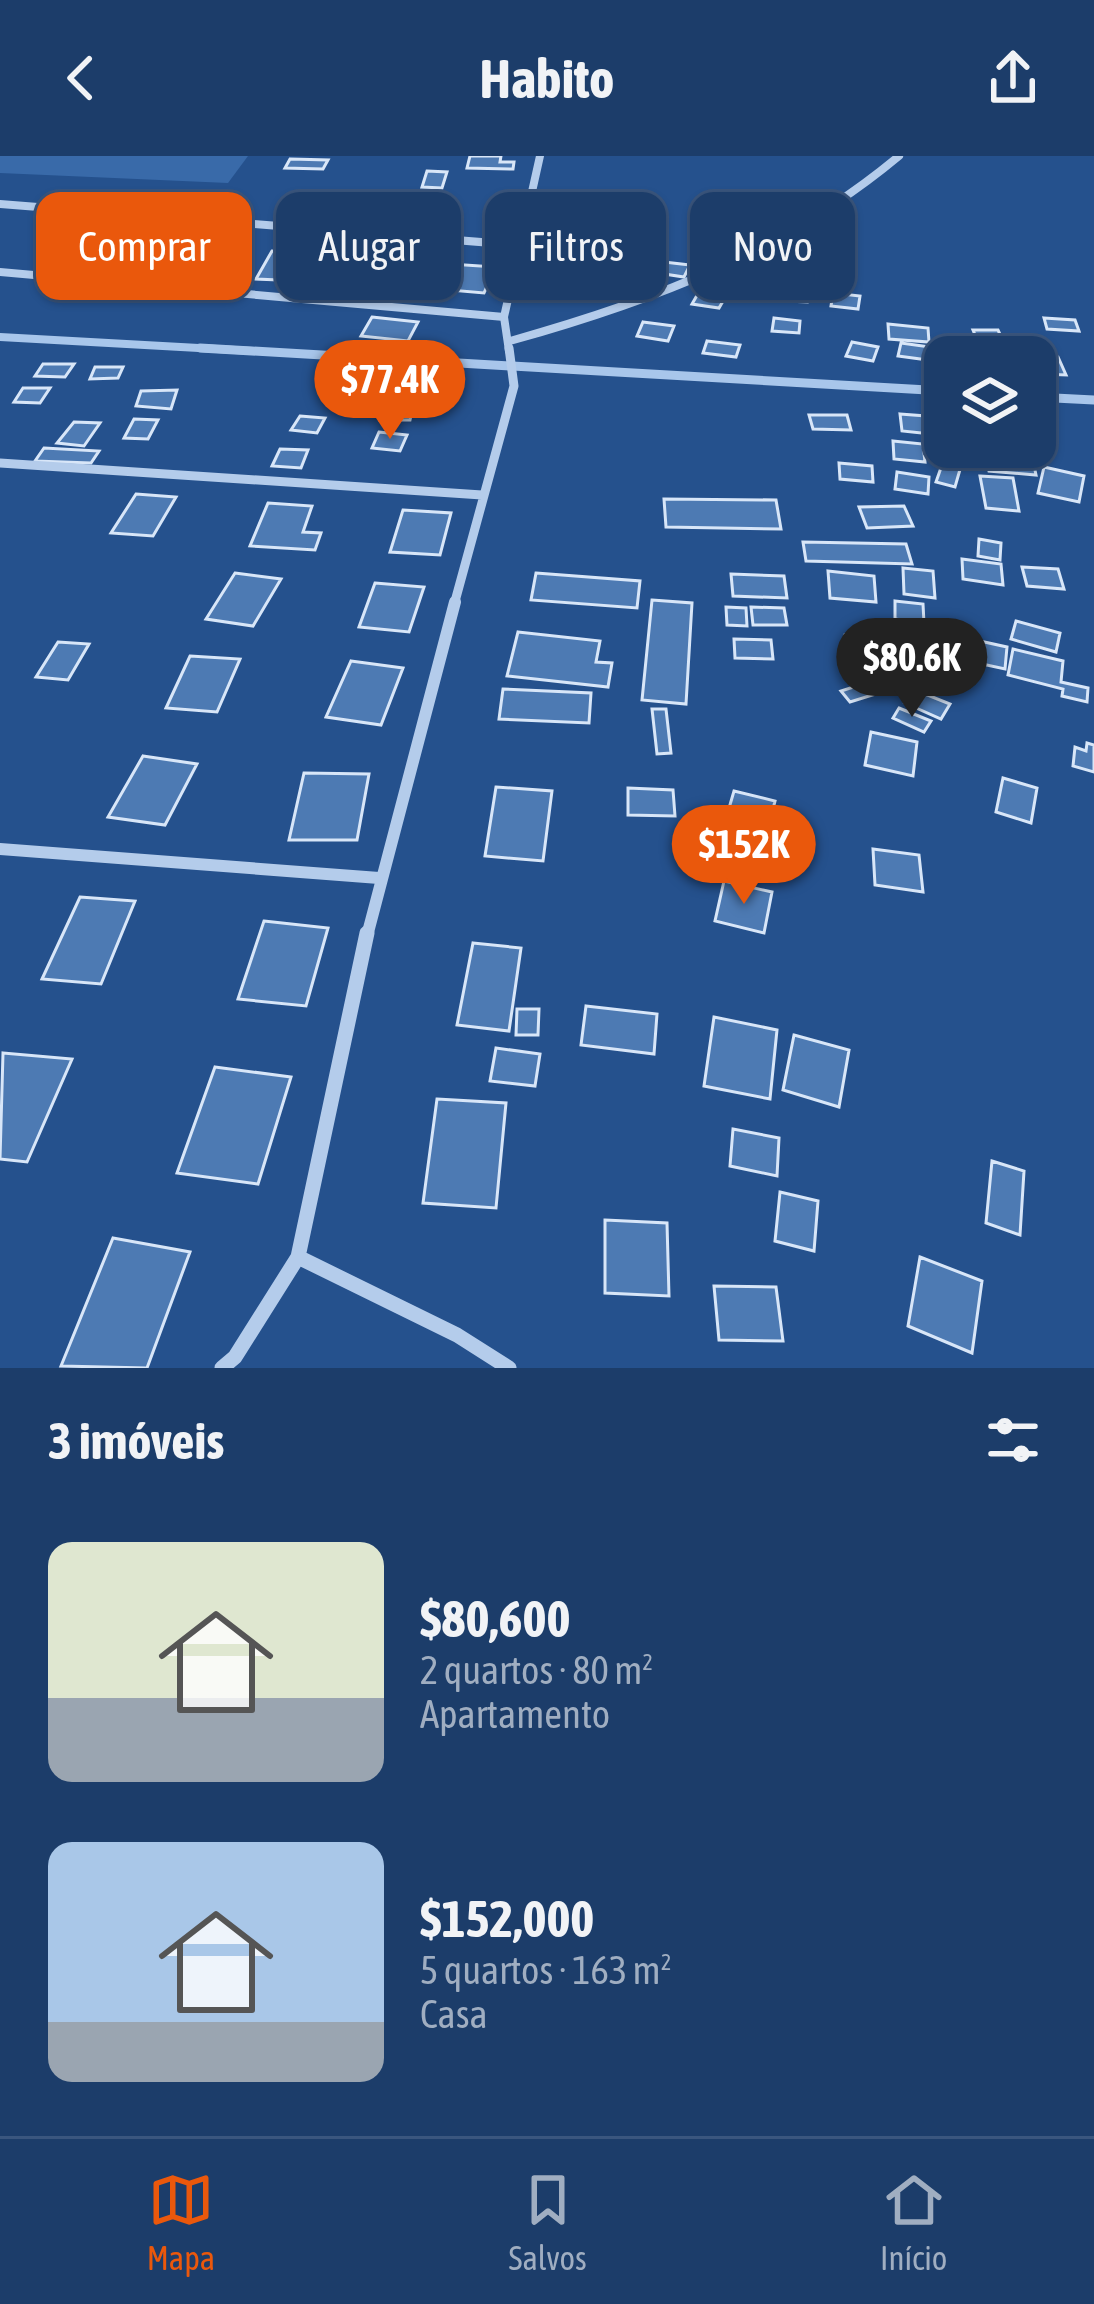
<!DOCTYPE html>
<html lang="pt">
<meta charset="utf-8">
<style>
:root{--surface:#1c3d6a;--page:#254470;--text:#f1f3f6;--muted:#a0aec1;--line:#3a567e;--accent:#ea580c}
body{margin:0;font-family:"Asap Condensed",sans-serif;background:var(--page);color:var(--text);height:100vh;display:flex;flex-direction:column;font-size:45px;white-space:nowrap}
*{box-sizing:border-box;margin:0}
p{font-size:39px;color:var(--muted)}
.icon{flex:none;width:66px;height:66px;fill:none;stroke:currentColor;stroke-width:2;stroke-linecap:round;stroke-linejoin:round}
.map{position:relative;height:1212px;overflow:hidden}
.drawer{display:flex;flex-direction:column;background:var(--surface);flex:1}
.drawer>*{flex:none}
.top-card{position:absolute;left:36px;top:36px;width:1023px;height:108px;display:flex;gap:24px}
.tools{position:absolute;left:924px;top:180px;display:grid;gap:24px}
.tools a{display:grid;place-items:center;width:132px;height:132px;border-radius:24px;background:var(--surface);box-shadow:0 3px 9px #0004,0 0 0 3px var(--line);font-size:60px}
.price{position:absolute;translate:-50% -102px;padding:0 27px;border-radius:42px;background:var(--accent);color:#fff;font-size:39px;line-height:78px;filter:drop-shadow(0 3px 6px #0008)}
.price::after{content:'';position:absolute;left:50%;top:72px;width:36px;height:27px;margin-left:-18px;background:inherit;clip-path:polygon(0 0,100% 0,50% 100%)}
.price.on{background:#222;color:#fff}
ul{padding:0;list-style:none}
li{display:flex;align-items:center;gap:36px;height:300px;padding:0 48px}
li span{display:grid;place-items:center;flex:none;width:336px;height:240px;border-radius:24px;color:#555}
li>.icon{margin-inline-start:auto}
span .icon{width:144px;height:144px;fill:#fffc;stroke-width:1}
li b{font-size:51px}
h2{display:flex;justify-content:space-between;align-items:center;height:144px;padding:0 48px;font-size:51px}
.tag{padding:0 42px;border-radius:24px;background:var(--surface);box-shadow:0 3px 9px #0004,0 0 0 3px var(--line);font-size:42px;line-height:108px}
.tag.on{background:var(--accent);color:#fff}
header{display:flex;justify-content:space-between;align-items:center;height:156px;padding:0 48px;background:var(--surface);font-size:54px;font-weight:700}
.menu{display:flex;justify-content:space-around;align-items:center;height:168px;border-top:3px solid var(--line);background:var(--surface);font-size:33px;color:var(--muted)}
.menu a{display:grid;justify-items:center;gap:6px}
.menu .on{color:var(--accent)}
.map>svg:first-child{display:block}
.green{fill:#396aa9}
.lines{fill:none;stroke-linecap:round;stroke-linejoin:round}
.stream-far1{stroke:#a8c6eb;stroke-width:8}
.stream{stroke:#a8c6eb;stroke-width:9}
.building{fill:#4d7ab3;stroke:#d8e6f8;stroke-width:3}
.minor-far3{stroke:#b4cceb;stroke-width:8}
.minor-far2{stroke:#b4cceb;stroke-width:9}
.minor-far1{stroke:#b4cceb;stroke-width:12}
.minor{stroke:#b4cceb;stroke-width:15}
</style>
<header><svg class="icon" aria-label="back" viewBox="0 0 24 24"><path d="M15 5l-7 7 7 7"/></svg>Habito<svg class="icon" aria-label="share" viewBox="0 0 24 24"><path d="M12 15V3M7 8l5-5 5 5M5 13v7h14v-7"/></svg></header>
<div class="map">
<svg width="1094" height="1212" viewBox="0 0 1094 1212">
<rect width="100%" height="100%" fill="#25518d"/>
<!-- green -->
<path class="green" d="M0,0H248L228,27L0,17Z"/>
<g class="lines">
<!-- stream-far1 -->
<path class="stream-far1" d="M0,181L253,195"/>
<!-- stream -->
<path class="stream" d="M200,192L945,235
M1035,241L1094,244"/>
</g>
<!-- building -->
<path class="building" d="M470,0H501L500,6H514L513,13L467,12Z
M290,3L328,4L323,13L285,12Z
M427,15L447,16L442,32L422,31Z
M599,77L629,79L626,91L595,89Z
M709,80H733L737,95H713Z
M77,88L115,91L93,115L54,113Z
M803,92L832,98L824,108L795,102Z
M173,93L216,94L203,118L158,117Z
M272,95L318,97L303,125L256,123Z
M360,106H376L374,110L395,111L388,128L349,126Z
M664,106L690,109L684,121L658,117Z
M450,108L496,111L484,137L438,133Z
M767,109L791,121L768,130L745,118Z
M763,133L806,135L807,146L764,144Z
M699,136L726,140L719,152L692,148Z
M833,137L860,140L858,153L831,150Z
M372,161L418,166L408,185L361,180Z
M774,162L800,165L799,177L772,175Z
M1044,162L1075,164L1079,175L1047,173Z
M643,166L674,170L668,185L637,180Z
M888,168L928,172L929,186L889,183Z
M973,174H998L1005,189L979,188Z
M707,185L740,189L736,201L703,197Z
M852,186L878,191L873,205L846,200Z
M901,187L930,191L928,204L898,200Z
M1034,200L1058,201L1066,219L1041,218Z
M43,208H74L65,221L35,220Z
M95,211H123L118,222L90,223Z
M381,228L403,229L399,243L375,242Z
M23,232H50L40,247L14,246Z
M177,234L171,253L136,250L141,235Z
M384,245L414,246L410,264H380Z
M900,258L939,261L941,279L902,275Z
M809,259H847L851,274L813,273Z
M300,260L325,262L317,277L291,274Z
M134,263L158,264L148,283L124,282Z
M74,266L100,267L84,290L57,287Z
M379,276L407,279L400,295L372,292Z
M893,285L923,288L925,306L894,303Z
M984,291L1031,295L1036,319L989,315Z
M44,292L99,295L91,307L35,305Z
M280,293L308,294L301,312L272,310Z
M943,306L961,310L955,331L936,326Z
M839,307L872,310L873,326L840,323Z
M1044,311L1084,320L1079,346L1038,337Z
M897,316L929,321L928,338L895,333Z
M980,320L1013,322L1019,355L986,352Z
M136,338L176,341L153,380L111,377Z
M664,343L776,344L781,373L666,371Z
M268,347L312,350L303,376L321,377L315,394L250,390Z
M904,350L913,370L867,372L859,351Z
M403,354L451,357L440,399L390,396Z
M979,383L1001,387L1000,404L978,400Z
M803,386L906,388L912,408L806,405Z
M962,403L1001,408L1003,429L963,423Z
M1022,411L1058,413L1064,433L1027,430Z
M903,412L933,415L935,442L904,438Z
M828,415L874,420L876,446L830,442Z
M235,417L281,423L253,470L206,463Z
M536,417L640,425L637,452L531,444Z
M731,418L784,420L787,442L733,440Z
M375,427L424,431L409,476L359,471Z
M652,444L692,447L686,548L642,544Z
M895,445L923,448L924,467L895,463Z
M726,451L746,452L747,470L727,469Z
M751,451L784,452L787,469H753Z
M1016,465L1060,477L1056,496L1011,483Z
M518,476L600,485L596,506L612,507L608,531L507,520Z
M948,478L1007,491L1005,513L945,500Z
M845,479L882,488L877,508L840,499Z
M734,483L771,484L773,503L735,502Z
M58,486L89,488L68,524L36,521Z
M1013,493L1063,505L1061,526L1088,532L1087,546L1062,540L1063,533L1008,519Z
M190,500L240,503L217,556L166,552Z
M351,505L403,512L381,569L326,561Z
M872,525L882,536L850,546L841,535Z
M503,533L591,537L589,567L499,563Z
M915,534L950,548L941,563L905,547Z
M899,552L931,565L924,576L893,562Z
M652,553H666L671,597L657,598Z
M871,576L917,586L913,620L865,609Z
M1087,587L1094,589V616L1073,610L1075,591L1086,595Z
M143,600L197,608L165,669L108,661Z
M304,617L369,618L357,684H289Z
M1003,622L1037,632L1031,667L996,656Z
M496,631L552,635L543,705L485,700Z
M628,632L673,634L675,660L628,659Z
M734,635L775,645L767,677L725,666Z
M873,693L919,699L923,736L875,729Z
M724,725L772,736L764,777L715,765Z
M80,741L135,745L101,828L42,823Z
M264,765L328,772L306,850L238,843Z
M473,787L521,792L509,875L457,869Z
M586,850L657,858L654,898L581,889Z
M517,853H539L538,879H516Z
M714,861L777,874L770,943L704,930Z
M794,879L849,894L839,951L783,934Z
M496,892L540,898L535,930L490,925Z
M3,897L72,903L27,1006L0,1003Z
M215,911L291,921L258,1028L177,1017Z
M437,943L506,947L496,1052L423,1047Z
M733,973L779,982L777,1020L730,1010Z
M992,1005L1024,1015L1020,1079L986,1067Z
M780,1036L818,1045L814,1095L775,1085Z
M605,1064L667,1067L669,1140L605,1137Z
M113,1082L190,1096L147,1212L61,1210Z
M920,1101L982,1125L972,1197L908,1170Z
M714,1130L776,1131L783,1185L719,1184Z"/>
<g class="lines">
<!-- minor-far3 -->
<path class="minor-far3" d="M0,48L518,89
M0,116L504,161
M510,185C653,145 784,96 899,0
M509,195L504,161L540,0"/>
<!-- minor-far2 -->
<path class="minor-far2" d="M0,307L482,339
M454,449L514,230L509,192"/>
<!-- minor-far1 -->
<path class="minor-far1" d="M0,693L379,722
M367,780L455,446"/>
<!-- minor -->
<path class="minor" d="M298,1101L457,1179L509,1212
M222,1212L235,1201L298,1101L367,777"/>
</g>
</svg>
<div class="tools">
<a><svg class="icon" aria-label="layers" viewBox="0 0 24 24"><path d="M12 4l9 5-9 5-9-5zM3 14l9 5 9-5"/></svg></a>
</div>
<b class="price" style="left:390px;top:286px">$77.4K</b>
<b class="price on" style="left:912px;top:564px">$80.6K</b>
<b class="price" style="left:744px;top:751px">$152K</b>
<div class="top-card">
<a class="tag on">Comprar</a>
<a class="tag">Alugar</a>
<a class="tag">Filtros</a>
<a class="tag">Novo</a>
</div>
</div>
<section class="drawer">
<h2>3 imóveis<svg class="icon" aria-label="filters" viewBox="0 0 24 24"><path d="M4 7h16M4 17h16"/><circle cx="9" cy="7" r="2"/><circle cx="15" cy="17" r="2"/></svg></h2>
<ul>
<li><span style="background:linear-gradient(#dfe7d0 65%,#9aa5b1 0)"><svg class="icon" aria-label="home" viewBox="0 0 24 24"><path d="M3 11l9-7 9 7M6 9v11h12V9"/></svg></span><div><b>$80,600</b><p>2 quartos · 80 m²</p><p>Apartamento</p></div></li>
<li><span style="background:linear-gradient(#a9c7e8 75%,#9aa5b1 0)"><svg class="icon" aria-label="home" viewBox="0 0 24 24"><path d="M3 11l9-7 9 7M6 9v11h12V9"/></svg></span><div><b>$152,000</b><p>5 quartos · 163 m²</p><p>Casa</p></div></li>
</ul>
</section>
<nav class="menu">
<a class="on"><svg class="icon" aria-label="map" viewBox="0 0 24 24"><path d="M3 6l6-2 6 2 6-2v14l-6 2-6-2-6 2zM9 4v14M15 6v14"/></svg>Mapa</a>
<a><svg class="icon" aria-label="saved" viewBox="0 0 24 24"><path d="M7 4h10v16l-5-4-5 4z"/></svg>Salvos</a>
<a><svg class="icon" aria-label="home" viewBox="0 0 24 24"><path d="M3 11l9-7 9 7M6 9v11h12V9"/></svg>Início</a>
</nav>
